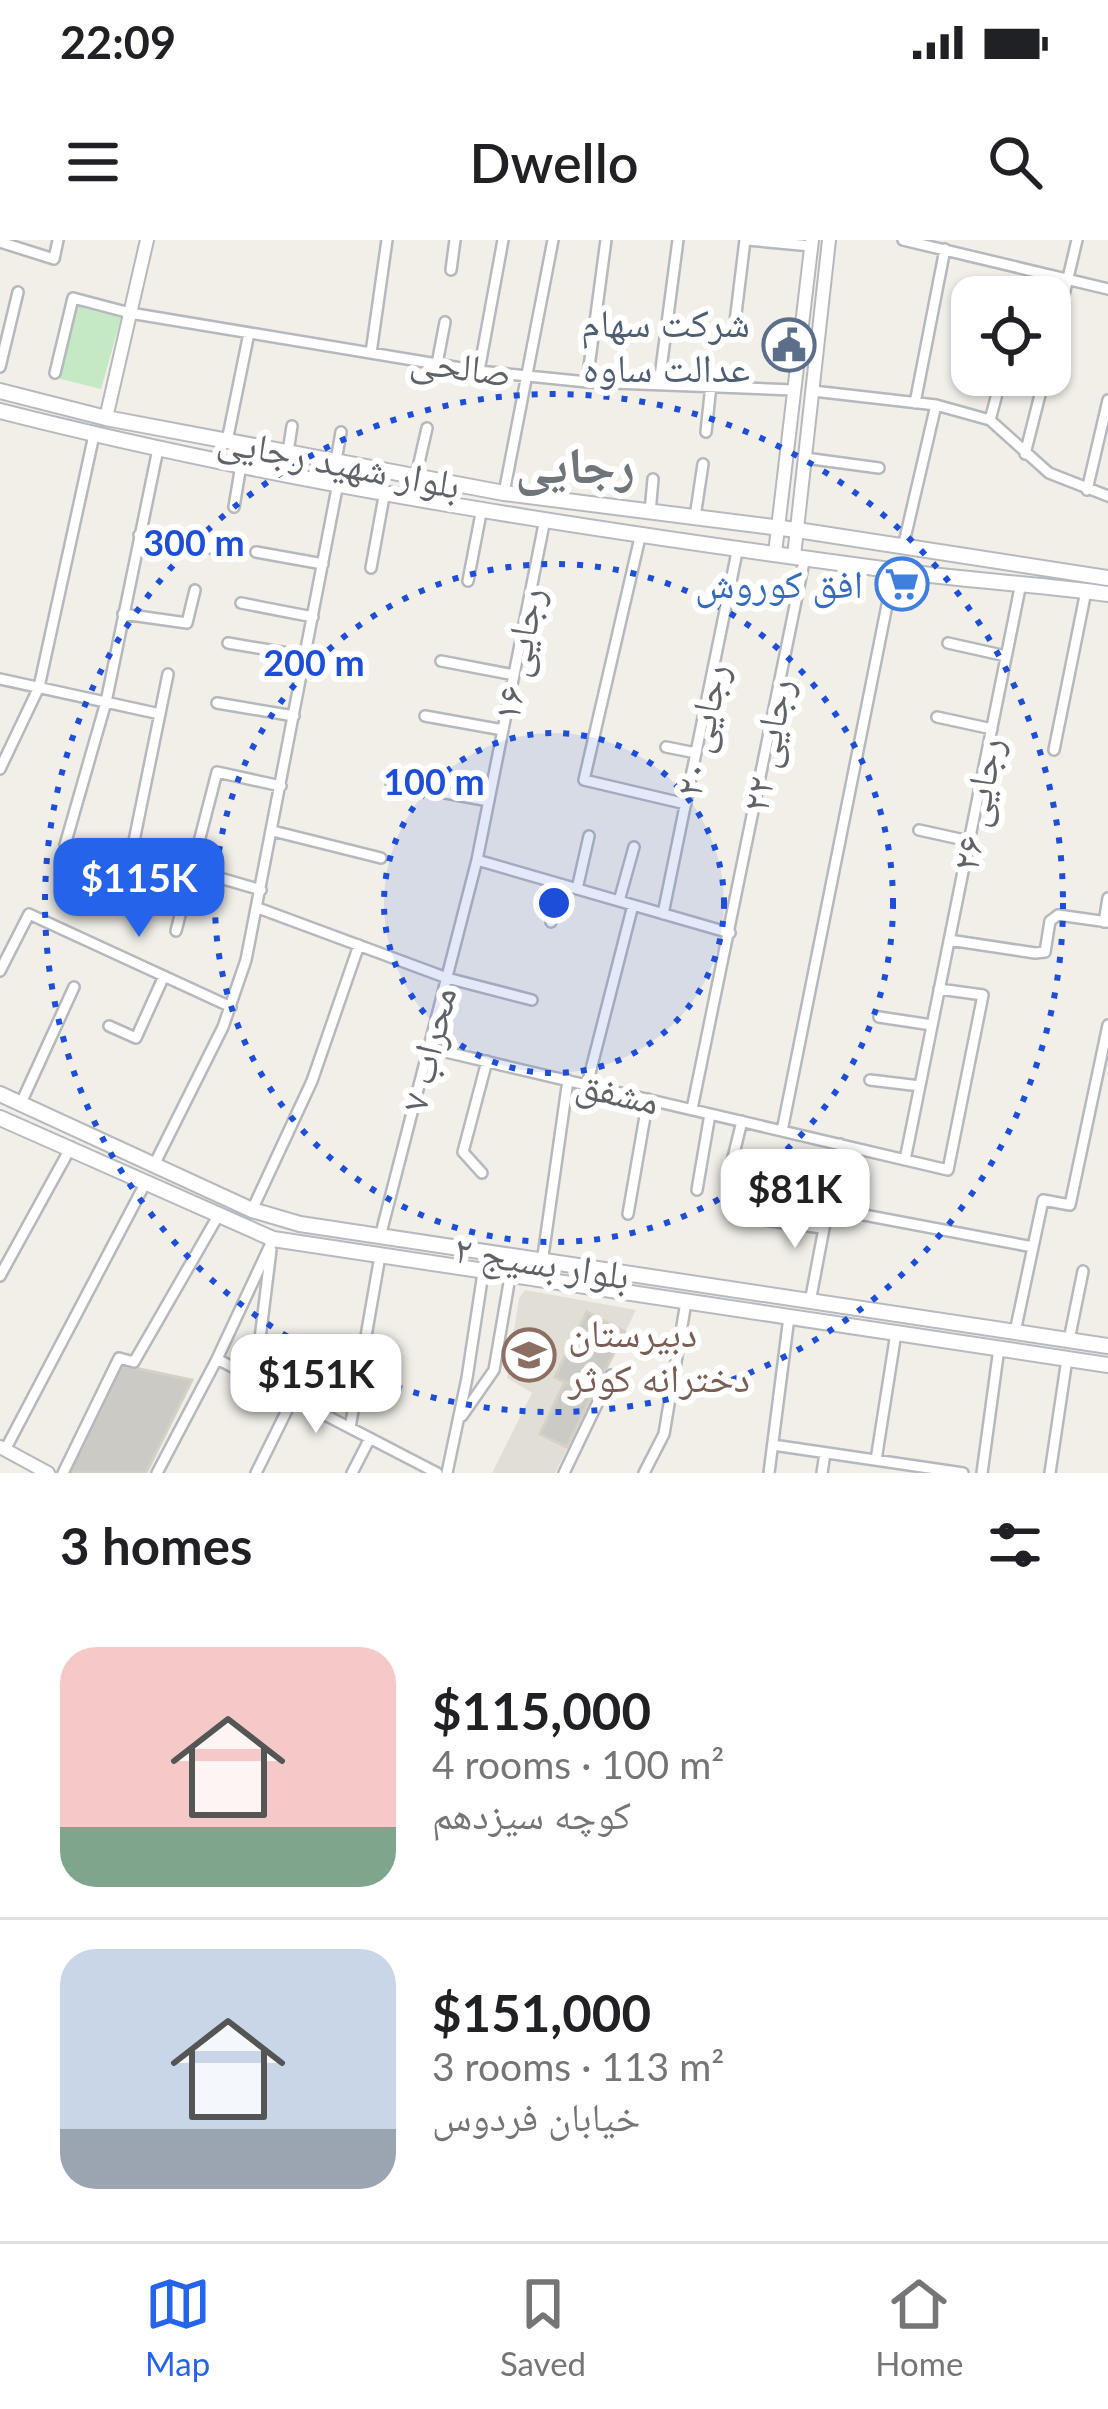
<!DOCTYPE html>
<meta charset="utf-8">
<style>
:root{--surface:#fff;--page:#f6f6f6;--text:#202124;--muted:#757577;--line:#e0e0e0;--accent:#2563eb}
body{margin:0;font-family:Lato,"Noto Naskh Arabic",sans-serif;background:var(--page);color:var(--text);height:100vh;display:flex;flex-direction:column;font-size:45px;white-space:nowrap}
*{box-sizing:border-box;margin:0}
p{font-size:39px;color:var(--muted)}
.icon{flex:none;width:66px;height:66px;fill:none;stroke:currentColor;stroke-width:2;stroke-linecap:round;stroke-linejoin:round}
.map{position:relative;height:1233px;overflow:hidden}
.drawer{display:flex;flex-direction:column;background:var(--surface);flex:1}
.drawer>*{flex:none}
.fabs{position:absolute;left:951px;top:36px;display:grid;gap:24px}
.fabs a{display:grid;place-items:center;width:120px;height:120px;border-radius:24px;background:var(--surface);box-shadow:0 3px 9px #0004;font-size:60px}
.price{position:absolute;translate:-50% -102px;padding:0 27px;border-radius:24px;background:#fff;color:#222;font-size:39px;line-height:78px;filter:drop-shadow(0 3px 6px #0008)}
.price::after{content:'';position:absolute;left:50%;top:72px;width:36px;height:27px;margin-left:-18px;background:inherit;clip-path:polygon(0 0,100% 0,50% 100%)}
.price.current{background:var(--accent);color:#fff}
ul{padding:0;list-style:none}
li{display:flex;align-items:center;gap:36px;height:300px;padding:0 60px}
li+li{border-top:3px solid var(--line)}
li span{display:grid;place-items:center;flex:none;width:336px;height:240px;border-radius:36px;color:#555}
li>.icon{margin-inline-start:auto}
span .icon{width:144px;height:144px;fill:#fffc;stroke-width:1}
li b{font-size:51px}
h2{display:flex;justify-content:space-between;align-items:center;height:144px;padding:0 60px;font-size:51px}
.status{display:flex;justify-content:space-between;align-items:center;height:84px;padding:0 60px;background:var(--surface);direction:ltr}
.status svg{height:33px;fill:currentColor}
header{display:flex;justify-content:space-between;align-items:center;height:156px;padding:0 60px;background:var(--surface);font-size:54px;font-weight:600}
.tab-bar{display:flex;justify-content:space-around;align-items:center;height:168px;border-top:3px solid var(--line);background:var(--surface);font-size:33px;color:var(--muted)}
.tab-bar a{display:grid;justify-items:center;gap:6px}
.tab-bar .current{color:var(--accent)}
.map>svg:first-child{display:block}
.education{fill:#e1ded6}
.green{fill:#c5e8c5}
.building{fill:#cccac5;stroke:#d6d1c6;stroke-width:3}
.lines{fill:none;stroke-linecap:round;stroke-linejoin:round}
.minor-casing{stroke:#b5b8bc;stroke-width:14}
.tertiary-casing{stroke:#b5b8bc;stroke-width:16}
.secondary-casing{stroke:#b6babf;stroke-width:18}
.minor{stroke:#fff;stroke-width:9}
.tertiary{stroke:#fff;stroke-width:12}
.secondary{stroke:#fff;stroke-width:14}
.ring{fill:none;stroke:#1d4ed8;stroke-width:6;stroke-dasharray:6 12}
.labels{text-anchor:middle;stroke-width:12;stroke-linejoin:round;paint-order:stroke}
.service-label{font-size:39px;fill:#4e5e75;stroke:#fff;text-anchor:end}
.street-label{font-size:39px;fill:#5f6368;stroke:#fff}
.shop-label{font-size:39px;fill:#366cbe;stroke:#fff;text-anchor:end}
.education-label{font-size:39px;fill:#785e54;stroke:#fff;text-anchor:start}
.district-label{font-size:51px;font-weight:bold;fill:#70757a;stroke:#fff}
.centre{fill:#1d4ed8;stroke:#fff;stroke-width:6}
.ring-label{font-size:36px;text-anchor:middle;font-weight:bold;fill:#1d4ed8;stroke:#fff;stroke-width:12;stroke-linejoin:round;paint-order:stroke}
</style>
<div class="status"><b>22:09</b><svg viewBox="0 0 49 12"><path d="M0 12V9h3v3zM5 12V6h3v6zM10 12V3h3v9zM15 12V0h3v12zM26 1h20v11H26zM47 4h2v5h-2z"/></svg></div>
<header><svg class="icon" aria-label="menu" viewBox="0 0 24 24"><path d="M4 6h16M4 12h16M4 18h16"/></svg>Dwello<svg class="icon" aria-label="search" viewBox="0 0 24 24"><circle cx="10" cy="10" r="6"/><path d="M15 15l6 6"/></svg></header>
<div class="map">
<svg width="1108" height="1233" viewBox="0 0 1108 1233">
<rect width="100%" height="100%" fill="#f1efe8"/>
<!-- education -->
<path class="education" d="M525,1050L636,1070L555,1233H492L532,1153L507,1138L519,1058Z"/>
<!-- green -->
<path class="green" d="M75,66L121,78L101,149L57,138Z"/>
<!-- building -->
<path class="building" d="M587,1072L625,1092L592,1155L555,1137Z
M121,1125L192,1140L146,1233H68Z
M565,1142L592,1155L567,1207L540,1194Z"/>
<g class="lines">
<!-- minor casing -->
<g class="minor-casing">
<path id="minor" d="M747,0L811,6
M903,0L1108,49
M0,2L54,19L58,0
M451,30L455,0
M735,82L745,0
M371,113L387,0
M1050,114L1077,0
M437,124L445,82
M0,127L18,52
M479,131L503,0
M55,133L73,58L130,73L479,131L587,142L794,150
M587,142L606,0
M659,144L678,0
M813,151L936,165L990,180L1049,233L1108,256
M915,163L945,9
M990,180L1002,135
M706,192L711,145
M227,201L249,93
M288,212L292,186
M1025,214L1045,135
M805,218L879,228
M336,221L341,192
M416,236L427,188
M1087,250L1108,160
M504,253L553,0
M234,267L241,225
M650,272L653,239
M695,277L703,224
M641,293L584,540L686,564
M139,295L216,309
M903,307L936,165
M256,312L323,324
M371,328L385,251
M468,341L482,268
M241,363L313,377
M123,374L187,383L195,350
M228,403L305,416
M948,403L1006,416
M441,421L514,435
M0,439L160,474
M217,463L294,476
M425,476L503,490
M937,477L992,489
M666,507L696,513
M1054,510L1086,351
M0,529L39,447L94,195
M391,543L489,561
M919,590L969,601
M273,591L381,618
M65,605L106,462L158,209
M131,612L261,650
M477,620L730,693
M577,649L589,596
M122,660L168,434
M619,661L634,607
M258,668L447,738L532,760
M663,674L738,307
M551,682L559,644
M1104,682L1108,658
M176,691L217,532L281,546
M949,700L1035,713L1045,712L1050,681L1058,675L1108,682
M0,731L29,674L231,767
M879,777L932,785
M109,786L136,798L164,736
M429,808L948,930L983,755L939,749
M870,840L920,846
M587,845L633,665
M21,863L74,747
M692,869L805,317
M782,891L894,330
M905,920L1021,343
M154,925L223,787L246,720L338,243
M482,933L463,912L487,821
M728,938L742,881
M697,950L710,874
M827,968L1033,1007
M252,970L312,841L359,705
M628,974L648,859
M764,980L822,988
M380,997L477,620L545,279
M542,1023L568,840
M0,1036L71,907
M810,1062L840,904
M1015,1092L1043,960L1070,965L1108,785
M1069,1100L1083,1031
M217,1119L437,1233
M255,1139L271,1010
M462,1176L494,1130L510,1037
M350,1188L380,1016
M773,1205L963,1233
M5,1210L146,942
M876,1220L896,1093
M63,1233L119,1118L134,1122L218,976
M157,1233L217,1119L273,999
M256,1233L293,1158
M352,1233L370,1198
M447,1233L467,1138L483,1033
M564,1233L611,1135
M644,1233L664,1194L686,1062
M769,1233L789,1077
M822,1233L825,1213
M982,1233L999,1108
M1050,1233L1067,1119"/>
</g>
<!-- tertiary casing -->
<g class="tertiary-casing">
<path id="tertiary" d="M106,178L147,0
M775,313L812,0
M794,316L829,0
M0,1207L48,1233"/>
</g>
<!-- secondary casing -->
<g class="secondary-casing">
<path id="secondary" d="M0,151L106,178L504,253L797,290L1108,338
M0,171C291,245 592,290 890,330C962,340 1036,344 1108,354
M0,854L252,970L300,984L1108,1106
M0,878L273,999L1108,1125"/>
</g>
<!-- minor -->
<use href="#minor" class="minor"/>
<!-- tertiary -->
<use href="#tertiary" class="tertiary"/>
<!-- secondary -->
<use href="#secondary" class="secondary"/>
</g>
<!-- distance rings -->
<circle cx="554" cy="663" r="170" fill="#1d4ed8" fill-opacity=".12"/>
<g class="ring">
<circle cx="554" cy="663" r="170"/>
<circle cx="554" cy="663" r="339"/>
<circle cx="554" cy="663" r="509"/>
</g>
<!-- icons -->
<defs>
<g id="civic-ring" transform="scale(2.7)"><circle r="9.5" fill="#fff" stroke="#5c6f8a" stroke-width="1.5"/><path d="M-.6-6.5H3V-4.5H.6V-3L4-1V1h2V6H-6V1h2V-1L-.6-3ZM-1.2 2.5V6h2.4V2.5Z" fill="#5c6f8a"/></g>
<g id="supermarket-ring" transform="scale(2.7)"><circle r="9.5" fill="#fff" stroke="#3f7fe0" stroke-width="1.5"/><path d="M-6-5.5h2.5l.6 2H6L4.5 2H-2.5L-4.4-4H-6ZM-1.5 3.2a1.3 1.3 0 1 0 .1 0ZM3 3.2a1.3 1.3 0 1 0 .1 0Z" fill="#3f7fe0"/></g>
<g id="school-ring" transform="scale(2.7)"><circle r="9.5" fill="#fff" stroke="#8d6e63" stroke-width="1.5"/><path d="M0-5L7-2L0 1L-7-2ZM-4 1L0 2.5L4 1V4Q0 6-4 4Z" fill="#8d6e63"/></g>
</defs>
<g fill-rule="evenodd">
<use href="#civic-ring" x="789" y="105"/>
<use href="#supermarket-ring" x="902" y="344"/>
<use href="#school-ring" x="529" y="1115"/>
</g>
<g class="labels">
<!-- service labels -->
<g class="service-label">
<text x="750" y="97">شرکت سهام<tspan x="750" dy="45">عدالت ساوه</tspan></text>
</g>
<!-- street labels -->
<g class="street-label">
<text transform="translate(461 126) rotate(8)" y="14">صالحی</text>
<text transform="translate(339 222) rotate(11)" y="14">بلوار شهید رجایی</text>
<text transform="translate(518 414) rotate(-79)" y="14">رجایی ۱۶</text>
<text transform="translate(701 490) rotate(-78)" y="14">رجایی ۲۰</text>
<text transform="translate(767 505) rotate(-79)" y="14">رجایی ۲۲</text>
<text transform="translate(977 564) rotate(-79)" y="14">رجایی ۲۶</text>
<text transform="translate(428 809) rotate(-76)" y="14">محراب ۷</text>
<text transform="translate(618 852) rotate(13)" y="14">مشفق</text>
<text transform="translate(542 1022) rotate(9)" y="14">بلوار بسیج ۲</text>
</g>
<!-- shop labels -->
<g class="shop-label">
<text x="863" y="358">افق کوروش</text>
</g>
<!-- education labels -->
<g class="education-label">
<text x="568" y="1107">دبیرستان<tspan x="568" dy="45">دخترانه کوثر</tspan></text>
</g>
<!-- district labels -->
<g class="district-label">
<text x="575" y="243">رجایی</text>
</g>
</g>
<circle cx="554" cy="663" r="18" class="centre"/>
<g class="ring-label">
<text x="194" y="316">300 m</text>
<text x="314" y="436">200 m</text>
<text x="434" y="555">100 m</text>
</g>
</svg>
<div class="fabs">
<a><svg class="icon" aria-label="locate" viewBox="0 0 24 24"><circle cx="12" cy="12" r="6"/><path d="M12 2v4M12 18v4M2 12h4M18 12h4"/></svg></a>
</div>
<b class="price current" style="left:139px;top:700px">$115K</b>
<b class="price" style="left:795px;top:1011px">$81K</b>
<b class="price" style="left:316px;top:1196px">$151K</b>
</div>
<section class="drawer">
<h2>3 homes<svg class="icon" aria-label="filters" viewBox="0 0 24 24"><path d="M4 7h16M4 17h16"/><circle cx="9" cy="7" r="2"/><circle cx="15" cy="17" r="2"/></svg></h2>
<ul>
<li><span style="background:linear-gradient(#f6c9c9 75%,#7fa58c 0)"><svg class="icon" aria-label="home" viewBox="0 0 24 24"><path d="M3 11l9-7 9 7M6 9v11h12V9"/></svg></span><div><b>$115,000</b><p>4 rooms · 100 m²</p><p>کوچه سیزدهم</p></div></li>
<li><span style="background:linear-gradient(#c9d6e8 75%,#9aa5b1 0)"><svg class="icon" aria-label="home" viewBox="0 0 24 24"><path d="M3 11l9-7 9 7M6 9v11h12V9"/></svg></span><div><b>$151,000</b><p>3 rooms · 113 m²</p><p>خیابان فردوس</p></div></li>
</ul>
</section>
<nav class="tab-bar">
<a class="current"><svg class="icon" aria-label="map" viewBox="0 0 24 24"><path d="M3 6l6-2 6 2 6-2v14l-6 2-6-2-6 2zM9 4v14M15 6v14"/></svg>Map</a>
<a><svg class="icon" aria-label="saved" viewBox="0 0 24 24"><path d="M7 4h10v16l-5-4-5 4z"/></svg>Saved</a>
<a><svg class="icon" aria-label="home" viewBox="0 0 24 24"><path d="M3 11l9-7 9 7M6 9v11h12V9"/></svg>Home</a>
</nav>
